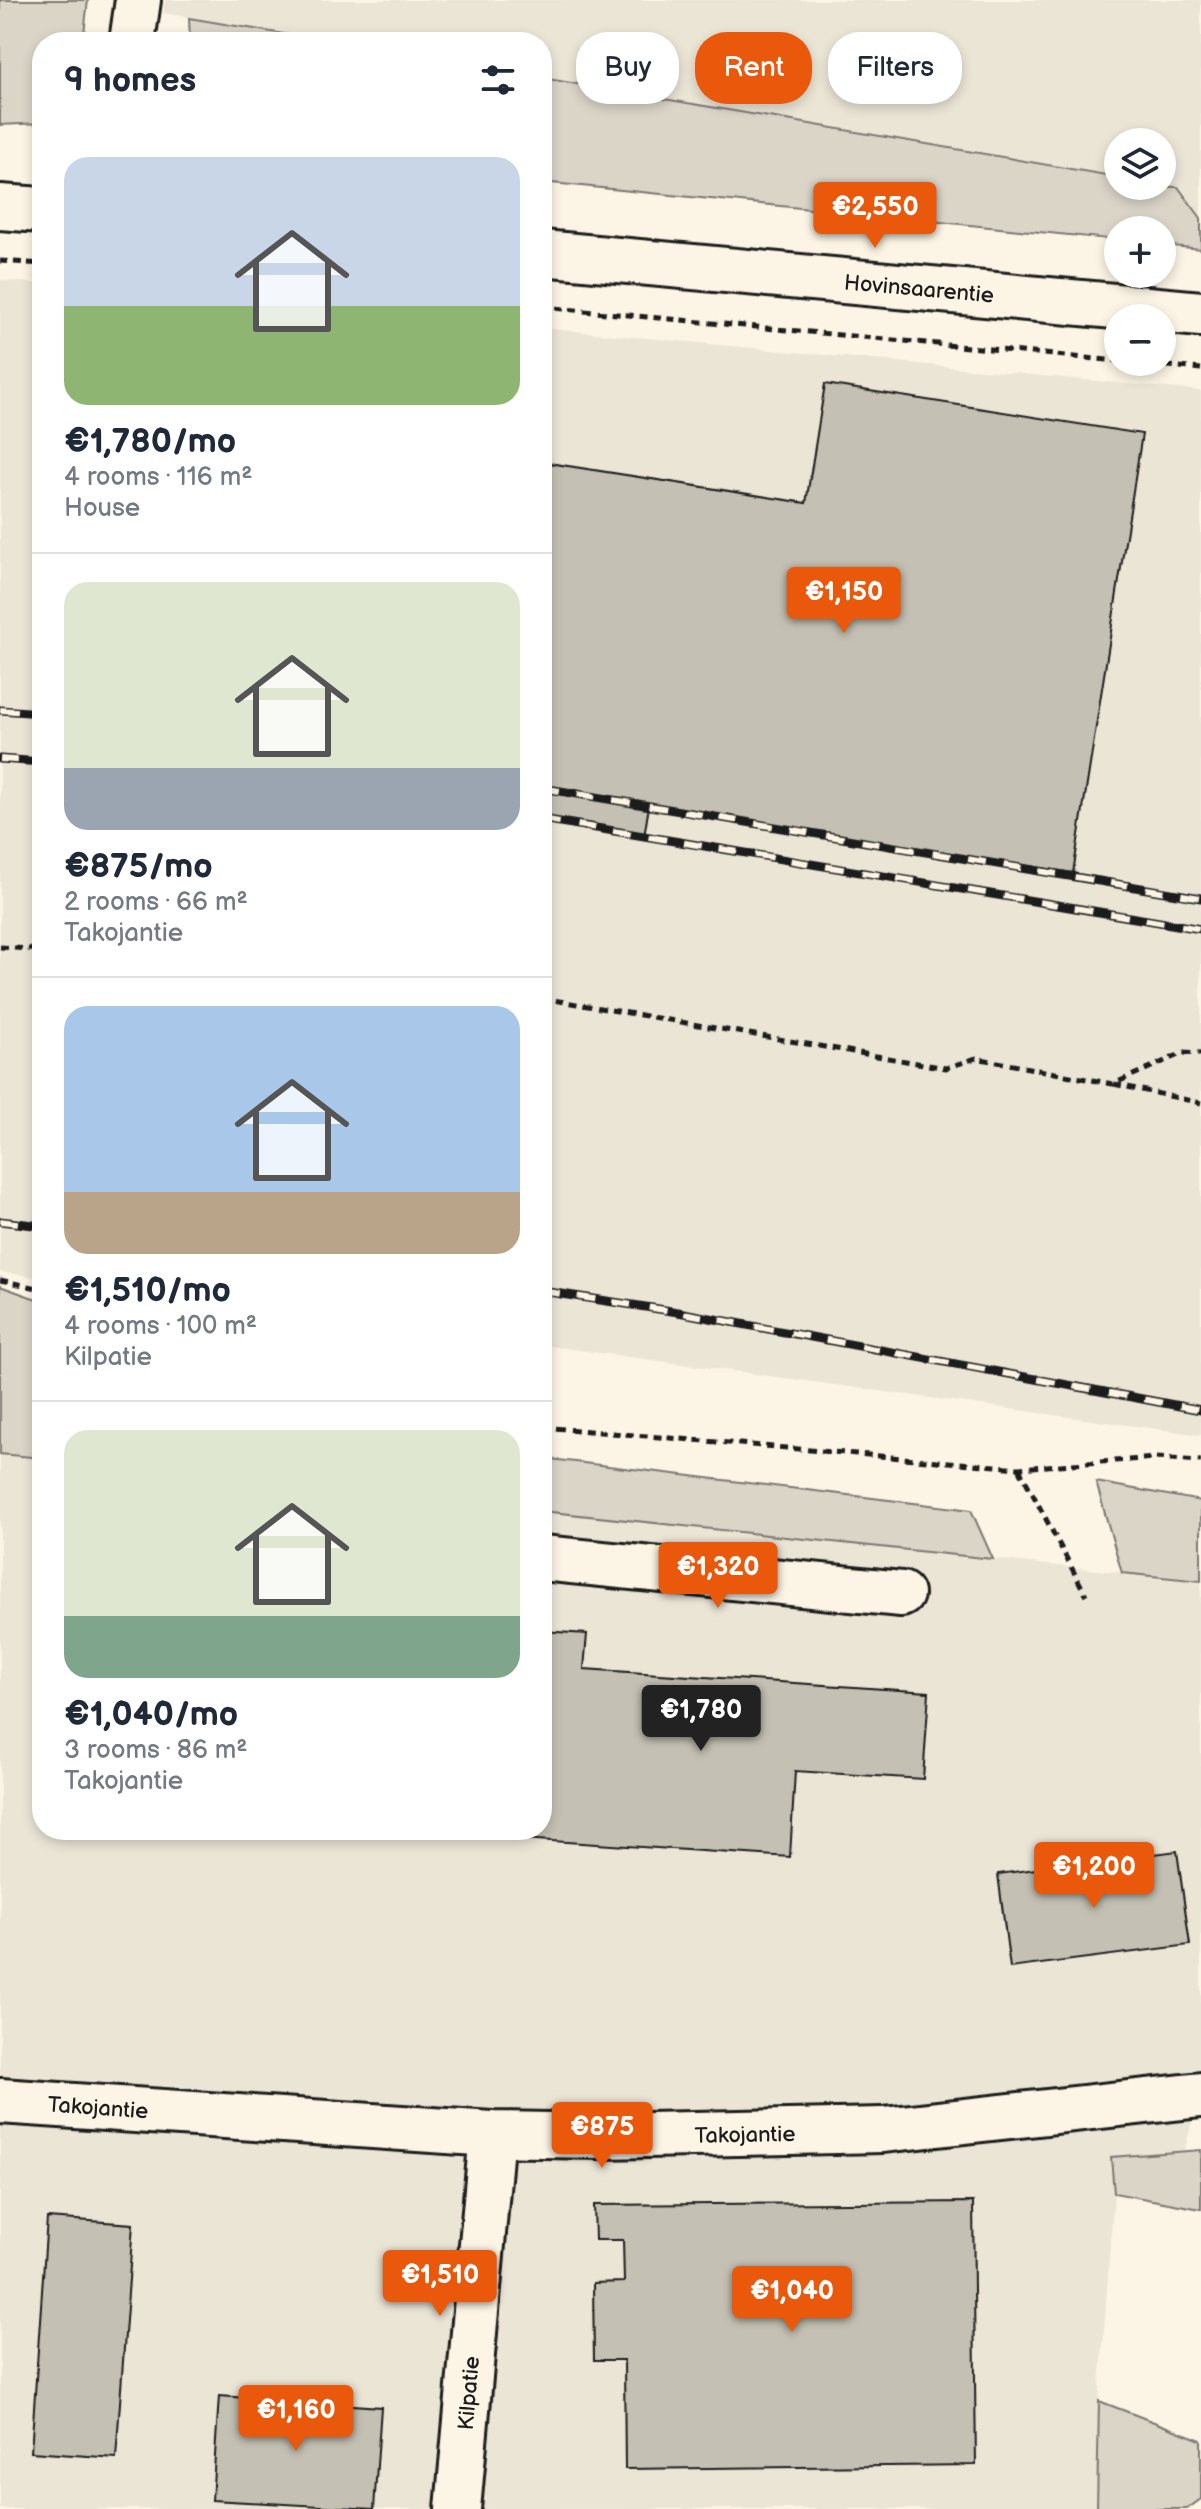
<!DOCTYPE html>
<meta charset="utf-8">
<style>
:root{--surface:#fff;--page:#f6f6f7;--text:#1f2937;--muted:#747a83;--line:#e0e1e3;--accent:#ea580c}
body{margin:0;font-family:"Balsamiq Sans",sans-serif;background:var(--page);color:var(--text);height:100vh;display:flex;flex-direction:column;font-size:30px;white-space:nowrap}
*{box-sizing:border-box;margin:0}
p{font-size:26px;color:var(--muted)}
.icon{flex:none;width:44px;height:44px;fill:none;stroke:currentColor;stroke-width:2;stroke-linecap:round;stroke-linejoin:round}
.map{position:relative;flex:1;overflow:hidden}
.details{position:absolute;left:32px;top:32px;width:520px;height:1808px;display:flex;flex-direction:column;background:var(--surface);border-radius:32px;box-shadow:0 4px 12px #0003}
.details>*{flex:none}
.guide{position:absolute;left:576px;top:32px;width:504px;height:72px;display:flex;gap:16px}
.controls{position:absolute;left:1104px;top:128px;display:grid;gap:16px}
.controls a{display:grid;place-items:center;width:72px;height:72px;border-radius:50%;background:var(--surface);box-shadow:0 4px 12px #0003;font-size:40px}
.price{position:absolute;translate:-50% -68px;padding:0 18px;border-radius:8px;background:var(--accent);color:#fff;font-size:26px;line-height:52px;filter:drop-shadow(0 2px 4px #0008)}
.price::after{content:'';position:absolute;left:50%;top:48px;width:24px;height:18px;margin-left:-12px;background:inherit;clip-path:polygon(0 0,100% 0,50% 100%)}
.price.selected{background:#222;color:#fff}
ul{padding:0;list-style:none}
li{display:grid;align-content:center;gap:16px;height:424px;padding:0 32px}
li+li{border-top:2px solid var(--line)}
li span{display:grid;place-items:center;height:248px;border-radius:24px;color:#555}
li>.icon{margin-inline-start:auto}
span .icon{width:144px;height:144px;fill:#fffc;stroke-width:1}
li b{font-size:34px}
h2{display:flex;justify-content:space-between;align-items:center;height:96px;padding:0 32px;font-size:34px}
.chip{padding:0 28px;border-radius:32px;background:var(--surface);box-shadow:0 4px 12px #0003;font-size:28px;line-height:72px}
.chip.selected{background:var(--accent);color:#fff}
.map>svg:first-child{display:block}
.built{fill:#ebe5d6}
.green{fill:#dbd5c8;stroke:#7c7872;stroke-width:2}
.building{fill:#c4c0b3;stroke:#1c1c1c;stroke-width:2}
.lines{fill:none;stroke-linecap:round;stroke-linejoin:round}
.minor-casing{stroke:#1c1c1c;stroke-width:50}
.path{stroke:#1c1c1c;stroke-width:5;stroke-dasharray:8 6;stroke-linecap:butt}
.minor{stroke:#fcf5e5;stroke-width:44}
.rail-casing{stroke:#1c1c1c;stroke-width:9}
.rail{stroke:#fcf5e5;stroke-width:6;stroke-dasharray:18;stroke-linecap:butt}
.labels{text-anchor:middle;stroke-width:6;stroke-linejoin:round;paint-order:stroke}
.street-label{font-size:22px;fill:#1c1c1c;stroke:#fcf5e5}
</style>
<div class="map">
<svg width="1201" height="2509" viewBox="0 0 1201 2509">
<rect width="100%" height="100%" fill="#fcf5e5"/>
<filter id="ink" filterUnits="userSpaceOnUse"><feTurbulence type="fractalNoise" baseFrequency=".0125" numOctaves="2"/><feDisplacementMap in="SourceGraphic" scale="16" xChannelSelector="R" yChannelSelector="G"/><feConvolveMatrix kernelMatrix="1 2 1 2 8 2 1 2 1" color-interpolation-filters="sRGB"/></filter>
<g filter="url(#ink)">
<!-- built -->
<path class="built" d="M165,0H1201V218L1178,188L1162,185V142H1118V177L542,78V42H331L163,13Z
M0,280L42,284V1278L0,1272Z
M542,328L1201,391V1435L542,1345Z
M0,1454L42,1458V1830H542V1511L1201,1581V2088L1184,2152L1112,2158L1114,2193L1099,2400L1097,2509H0Z"/>
<!-- green -->
<path class="green" d="M0,0H88L83,42H42V123L0,125Z
M189,18L331,42H190Z
M542,78L1118,177V186L1178,187L1201,218V249L1162,245V230H1118V240L542,182Z
M0,1286L42,1301V1458L0,1454Z
M542,1458L971,1510L993,1559L542,1511Z
M1096,1482L1201,1501V1581L1122,1573Z
M1201,2150V2209L1114,2193L1111,2157Z
M1099,2401L1201,2440V2499L1187,2509H1097Z"/>
<!-- building -->
<path class="building" d="M825,384L1142,434L1073,873L649,806L644,837L542,821V462L806,503Z
M542,1631L587,1634L584,1669L929,1692L923,1779L795,1771L790,1857L387,1830H542Z
M1177,1851L1190,1945L1010,1968L998,1874Z
M973,2202L976,2465L625,2469L624,2360H594L593,2283L624,2282L623,2240H595L594,2205Z
M47,2218L133,2224L116,2458L31,2452Z
M219,2396L381,2407L374,2509L212,2500Z"/>
<g class="lines">
<!-- minor casing -->
<g class="minor-casing">
<path id="minor" d="M132,42L138,0
M0,207L42,210
M542,253L1201,314
M542,1558L901,1594
M0,2101L492,2134L602,2136L883,2130L1201,2095
M458,2509L492,2134"/>
</g>
<!-- path -->
<path class="path" d="M0,261L42,264
M542,307L1118,361
M1124,362L1201,369
M0,947L42,950
M542,998L946,1068L976,1058L1113,1084L1183,1053L1201,1054
M1114,1084L1201,1103
M0,1280L42,1289
M542,1427L1019,1468L1155,1458L1201,1461
M1019,1468L1086,1595"/>
<!-- minor -->
<use href="#minor" class="minor"/>
<!-- rail casing -->
<g class="rail-casing">
<path id="rail" d="M0,710L42,713
M0,759L42,762
M542,788L1201,898
M542,819L1201,929
M0,1221L42,1226
M542,1291L678,1312L1201,1410"/>
</g>
<!-- rail -->
<use href="#rail" class="rail"/>
</g>
</g>
<g class="labels">
<!-- street labels -->
<g class="street-label">
<text transform="translate(919 288) rotate(5)" y="8">Hovinsaarentie</text>
<text transform="translate(98 2107) rotate(4)" y="8">Takojantie</text>
<text transform="translate(745 2134) rotate(-1)" y="8">Takojantie</text>
<text transform="translate(468 2393) rotate(-85)" y="8">Kilpatie</text>
</g>
</g>
</svg>
<div class="controls">
<a><svg class="icon" aria-label="layers" viewBox="0 0 24 24"><path d="M12 4l9 5-9 5-9-5zM3 14l9 5 9-5"/></svg></a>
<a>+</a>
<a>−</a>
</div>
<b class="price" style="left:875px;top:250px">€2,550</b>
<b class="price" style="left:844px;top:635px">€1,150</b>
<b class="price" style="left:718px;top:1610px">€1,320</b>
<b class="price selected" style="left:701px;top:1753px">€1,780</b>
<b class="price" style="left:1094px;top:1910px">€1,200</b>
<b class="price" style="left:602px;top:2170px">€875</b>
<b class="price" style="left:440px;top:2318px">€1,510</b>
<b class="price" style="left:792px;top:2334px">€1,040</b>
<b class="price" style="left:296px;top:2453px">€1,160</b>
<div class="guide">
<a class="chip">Buy</a>
<a class="chip selected">Rent</a>
<a class="chip">Filters</a>
</div>
<section class="details">
<h2>9 homes<svg class="icon" aria-label="filters" viewBox="0 0 24 24"><path d="M4 7h16M4 17h16"/><circle cx="9" cy="7" r="2"/><circle cx="15" cy="17" r="2"/></svg></h2>
<ul>
<li><span style="background:linear-gradient(#c9d6e8 60%,#8fb573 0)"><svg class="icon" aria-label="home" viewBox="0 0 24 24"><path d="M3 11l9-7 9 7M6 9v11h12V9"/></svg></span><div><b>€1,780/mo</b><p>4 rooms · 116 m²</p><p>House</p></div></li>
<li><span style="background:linear-gradient(#dfe7d0 75%,#9aa5b1 0)"><svg class="icon" aria-label="home" viewBox="0 0 24 24"><path d="M3 11l9-7 9 7M6 9v11h12V9"/></svg></span><div><b>€875/mo</b><p>2 rooms · 66 m²</p><p>Takojantie</p></div></li>
<li><span style="background:linear-gradient(#a9c7e8 75%,#b9a48a 0)"><svg class="icon" aria-label="home" viewBox="0 0 24 24"><path d="M3 11l9-7 9 7M6 9v11h12V9"/></svg></span><div><b>€1,510/mo</b><p>4 rooms · 100 m²</p><p>Kilpatie</p></div></li>
<li><span style="background:linear-gradient(#dfe7d0 75%,#7fa58c 0)"><svg class="icon" aria-label="home" viewBox="0 0 24 24"><path d="M3 11l9-7 9 7M6 9v11h12V9"/></svg></span><div><b>€1,040/mo</b><p>3 rooms · 86 m²</p><p>Takojantie</p></div></li>
</ul>
</section>
</div>
